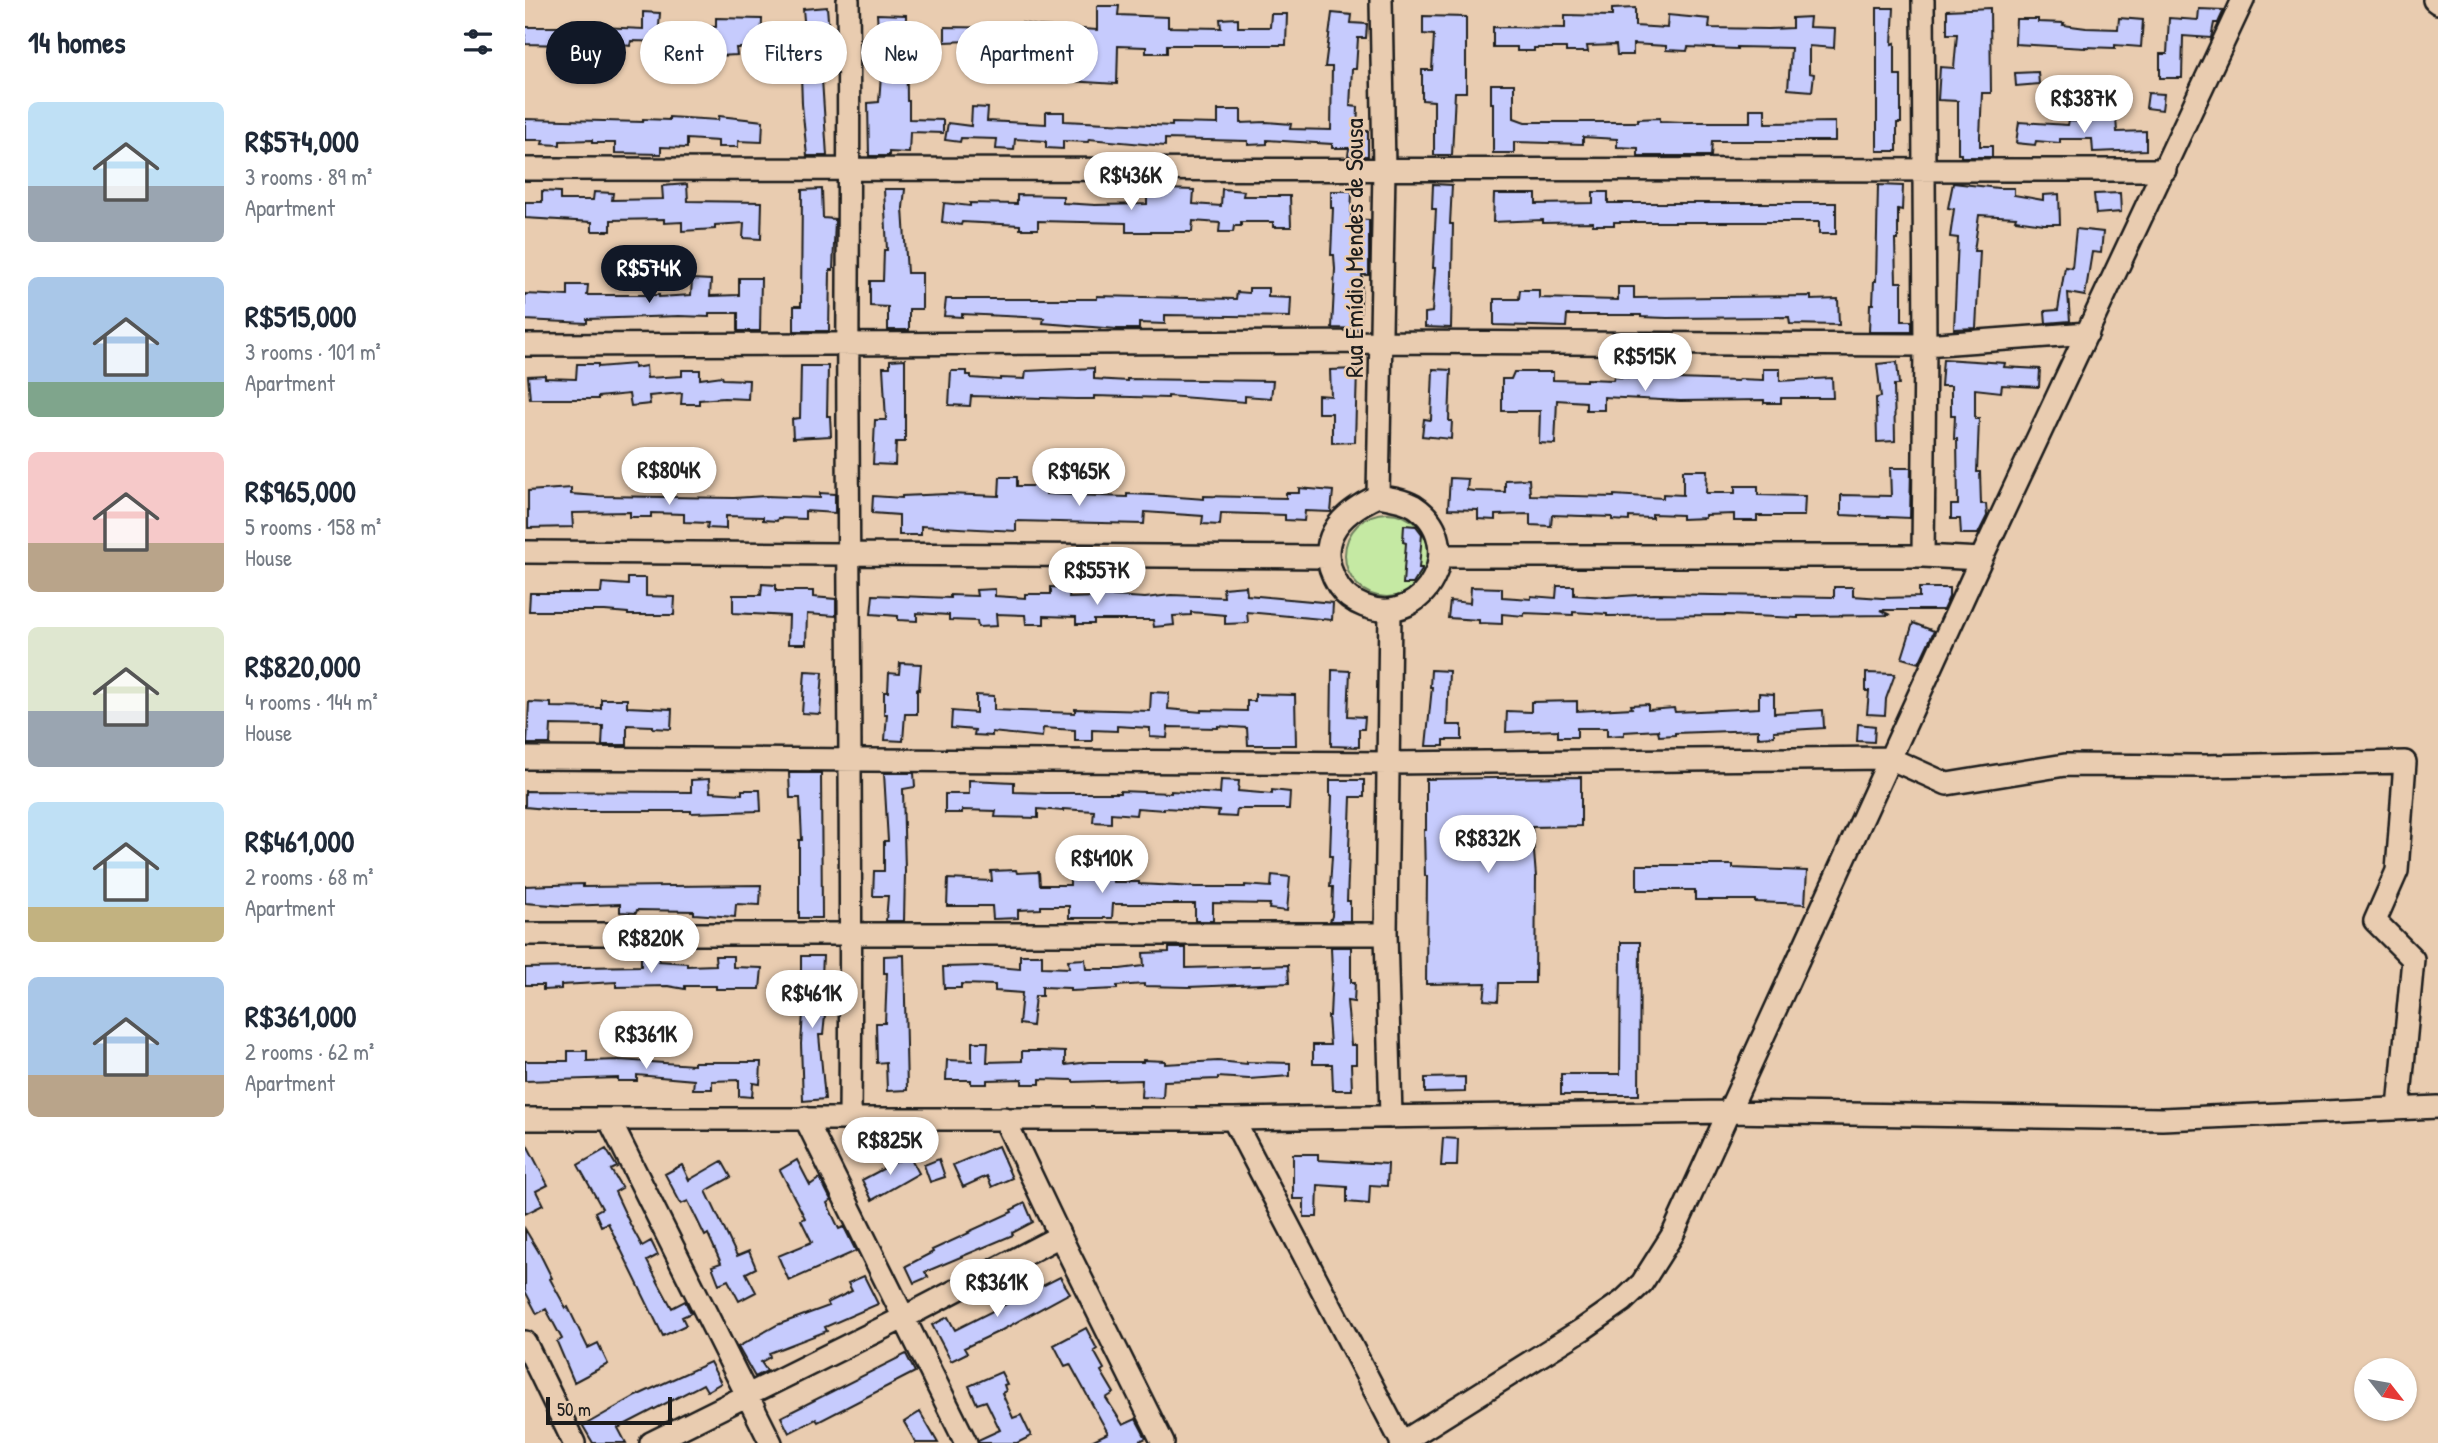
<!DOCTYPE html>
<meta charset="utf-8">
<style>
:root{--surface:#fff;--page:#f6f6f7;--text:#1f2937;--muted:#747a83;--accent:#111827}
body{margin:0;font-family:"Patrick Hand",sans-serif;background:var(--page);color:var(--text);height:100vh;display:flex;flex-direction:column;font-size:26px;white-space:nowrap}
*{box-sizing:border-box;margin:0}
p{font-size:23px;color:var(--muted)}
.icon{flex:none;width:38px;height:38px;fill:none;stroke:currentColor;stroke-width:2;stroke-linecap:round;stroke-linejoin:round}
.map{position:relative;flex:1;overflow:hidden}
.sheet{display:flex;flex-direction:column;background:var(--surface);width:525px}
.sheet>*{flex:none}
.guide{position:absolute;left:21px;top:21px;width:665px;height:63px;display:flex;gap:14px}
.needle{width:46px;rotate:121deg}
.controls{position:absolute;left:1829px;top:1358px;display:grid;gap:14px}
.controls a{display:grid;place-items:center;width:63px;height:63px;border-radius:50%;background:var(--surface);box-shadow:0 2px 5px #0004;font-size:35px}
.scale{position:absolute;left:21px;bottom:18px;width:126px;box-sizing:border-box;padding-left:7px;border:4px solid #1c1c1c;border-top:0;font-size:19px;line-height:24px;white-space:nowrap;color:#1c1c1c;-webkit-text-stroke:5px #e9ccb0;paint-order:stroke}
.price{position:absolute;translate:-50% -60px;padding:0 16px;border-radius:24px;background:#fff;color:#222;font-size:23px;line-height:46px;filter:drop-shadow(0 2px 4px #0008)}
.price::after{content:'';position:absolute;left:50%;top:42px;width:21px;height:16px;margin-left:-10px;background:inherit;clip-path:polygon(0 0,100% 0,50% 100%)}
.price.current{background:var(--accent);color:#fff}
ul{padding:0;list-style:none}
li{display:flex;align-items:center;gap:21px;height:175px;padding:0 28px}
li span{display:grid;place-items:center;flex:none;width:196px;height:140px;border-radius:10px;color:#555}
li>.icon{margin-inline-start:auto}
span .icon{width:84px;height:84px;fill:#fffc;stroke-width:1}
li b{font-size:30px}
h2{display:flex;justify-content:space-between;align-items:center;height:84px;padding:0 28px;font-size:30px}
.pill{padding:0 24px;border-radius:32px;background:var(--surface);box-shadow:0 2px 5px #0004;font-size:24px;line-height:63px}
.pill.current{background:var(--accent);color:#fff}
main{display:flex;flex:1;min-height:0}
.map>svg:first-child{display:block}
.green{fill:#c5e9a3;stroke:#708260;stroke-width:2}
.building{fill:#c6cbfd;stroke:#1c1c1c;stroke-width:2}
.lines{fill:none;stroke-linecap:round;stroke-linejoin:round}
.minor-casing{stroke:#1c1c1c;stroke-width:26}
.minor{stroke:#e9ccb0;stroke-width:21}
.labels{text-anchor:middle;stroke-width:5;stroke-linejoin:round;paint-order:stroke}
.street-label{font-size:26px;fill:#1c1c1c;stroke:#e9ccb0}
</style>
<main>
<section class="sheet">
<h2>14 homes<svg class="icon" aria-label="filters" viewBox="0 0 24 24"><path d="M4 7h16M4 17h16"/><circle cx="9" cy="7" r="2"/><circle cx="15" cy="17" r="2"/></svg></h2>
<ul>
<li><span style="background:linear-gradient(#bfe0f5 60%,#9aa5b1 0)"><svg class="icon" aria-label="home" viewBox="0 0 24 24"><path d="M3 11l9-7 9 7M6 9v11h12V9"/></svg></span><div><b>R$574,000</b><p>3 rooms · 89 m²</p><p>Apartment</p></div></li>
<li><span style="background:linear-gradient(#a9c7e8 75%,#7fa58c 0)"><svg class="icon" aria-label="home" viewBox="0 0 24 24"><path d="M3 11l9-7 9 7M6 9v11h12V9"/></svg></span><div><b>R$515,000</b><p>3 rooms · 101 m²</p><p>Apartment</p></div></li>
<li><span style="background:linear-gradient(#f6c9c9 65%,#b9a48a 0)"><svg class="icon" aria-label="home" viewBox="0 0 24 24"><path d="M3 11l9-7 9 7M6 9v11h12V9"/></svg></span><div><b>R$965,000</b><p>5 rooms · 158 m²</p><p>House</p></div></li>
<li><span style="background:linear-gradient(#dfe7d0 60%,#9aa5b1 0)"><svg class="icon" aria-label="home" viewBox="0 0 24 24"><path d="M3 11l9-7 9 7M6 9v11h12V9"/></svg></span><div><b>R$820,000</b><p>4 rooms · 144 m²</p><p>House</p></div></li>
<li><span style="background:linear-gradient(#bfe0f5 75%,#c2b280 0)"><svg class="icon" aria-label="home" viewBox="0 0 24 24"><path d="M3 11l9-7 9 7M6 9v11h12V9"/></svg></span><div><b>R$461,000</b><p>2 rooms · 68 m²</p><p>Apartment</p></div></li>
<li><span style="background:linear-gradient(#a9c7e8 70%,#b9a48a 0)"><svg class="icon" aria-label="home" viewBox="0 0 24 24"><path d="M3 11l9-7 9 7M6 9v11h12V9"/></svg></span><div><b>R$361,000</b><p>2 rooms · 62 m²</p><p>Apartment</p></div></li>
</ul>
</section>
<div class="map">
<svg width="1913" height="1443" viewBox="0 0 1913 1443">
<rect width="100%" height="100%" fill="#e9ccb0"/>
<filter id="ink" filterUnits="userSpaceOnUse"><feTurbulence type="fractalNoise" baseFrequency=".0143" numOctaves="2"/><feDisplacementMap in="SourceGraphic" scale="14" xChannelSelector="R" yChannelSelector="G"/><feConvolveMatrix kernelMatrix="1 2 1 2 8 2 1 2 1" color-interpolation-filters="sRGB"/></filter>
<g filter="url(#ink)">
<!-- green -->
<path class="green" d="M820 555a42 42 0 1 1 84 0a42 42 0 1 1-84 0Z"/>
<!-- building -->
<path class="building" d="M572,6H594L593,15L643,17V27L696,28L695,19L713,18V27H745L746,14H762L761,45H642V53H621V47L593,46L592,84L544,81L545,63L493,58L494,46L444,45V41L420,42V27L496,28L497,23L513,26L572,30Z
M302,7L304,32L294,33L302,156H282L277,104L276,74H279L276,43H281L278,9Z
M1110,8V26L1142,28L1143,15L1185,19L1184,28L1243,29L1267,28V18L1285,17L1284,27L1310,28L1309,48L1284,46V73L1289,74L1287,91L1263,89L1266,48L1212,47V49L1163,47L1162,51L1141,50V46L1108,44V55H1092L1091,45L1062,46L1063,52H1041V48H1009V51H992V47H968V27L1040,28V15L1087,16V9Z
M1352,8H1369L1367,44L1370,43V75H1376V123H1372V151H1352Z
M1465,8L1466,93H1457L1455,136V146H1467V157H1436V154H1433V101L1413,100L1415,67L1429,68L1432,34H1422V10Z
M1674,9L1699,10L1693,23H1689L1686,38L1658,36L1657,78H1635V54H1642L1644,18L1673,20Z
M118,12L135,13L134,26L170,29V26L191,27V18L237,19L236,48H211L212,55L192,56V45L160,44V48L143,47L144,42L106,41L105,46L83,43V46L0,44V27H76L118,29Z
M807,13L827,15L826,23L842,24L841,38H833L831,69H827L825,106L833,107L832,131H843V156H823L824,148H807V144L742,140V144L723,145V141L640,139V146L564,139L563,142L538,141V149L521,148V141L490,139L489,150L471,149L472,139L436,138L435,142L420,140L423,123L446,126L447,107L463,108L462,121L521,124V112H539V121L647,126V123L693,124V110H716V123L741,122L766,124L765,129L806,130L807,67H800Z
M352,14L381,15L382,101H384V119L418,120V133L385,132L384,153L364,152V156H344L343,103L354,102L356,75Z
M898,16L941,17V92H930L927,155H909V101L897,100V70H907L909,35L898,34Z
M1594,18L1618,20L1616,47L1590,45V48L1560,47V48L1490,44L1491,19H1513V22L1539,23L1538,25L1561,28L1593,29Z
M1513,72L1514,84L1491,86L1490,73Z
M966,84H989V118L1000,122H1113V119L1135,118V121L1159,122H1225V109H1240V123L1310,122V141H1187L1186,156H1113V148L1092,147V139L1058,137V144L989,142V153H968V103H966Z
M1623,93L1639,94L1637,110L1621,108Z
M194,116L238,121L237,142L213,141V147H193V141L162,139V148L136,147V154L90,153V143H67V140L35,141V145L17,144L18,140H0V119L118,122V119L144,120V117L193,120Z
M1591,118L1592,132L1621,131V150L1568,152L1567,139H1535V143L1511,141L1510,145L1491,143L1494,122L1543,125L1544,121L1566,122V120Z
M1428,183L1473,188H1489V195L1518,200V195L1534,194L1535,224H1519L1490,220L1491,217L1454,215L1449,251H1455L1451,328L1429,329L1433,238L1425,237L1429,209L1423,208Z
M162,184L163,201L237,202L236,239L218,238L219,223L190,225V229L157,231V222L139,223V219L86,220V231H67V222L0,218V202H17V191L35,192V200H68L69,192L88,193L87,200L138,199L137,186Z
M908,184L927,185L925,224H928L926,328L900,327V313L907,312L910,268H908L911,209H907Z
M622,185H641V189L669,190L668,204L696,206L697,189L719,191L718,196H765L766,227H748V222H716V226H709L708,232H694L695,223L668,221L667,232H601V223L513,221V229H495V225L437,222L436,225L417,222L419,203L445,206V203L492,204V195L538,196V203L570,205L622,204Z
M1353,185L1378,186L1377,210L1373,209V240H1370L1371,282H1377V321H1387V332H1344L1345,304H1348L1349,281H1351Z
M297,189L298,218L310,219L308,270H305L304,331H269V306H276L277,190Z
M359,189H380L378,208L382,273H397V309H384V330H363V307L345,306V281H358L359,250H362Z
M806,191H827L826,219L844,220V275H837L835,329L807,328L810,269L809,255H806L808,208H806Z
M1068,192H1083V203H1311V234H1294V222H1089V225H1068V222L1018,223V220L968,222L969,194H1011V204L1068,203Z
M1595,193L1596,212L1571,214L1569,194Z
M1551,229L1578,232L1576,253L1567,252L1560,296L1543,293L1545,321L1521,323L1520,311L1533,310L1540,267L1547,268Z
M214,278H236L235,331H213V313H184V317L154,316L62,319V323L0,320V294L43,296V285H63L62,295H134V297L166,295L167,279L186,280L185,296L214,295Z
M1093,287H1109V298L1286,296V300L1313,299L1314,325L1265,324L1264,317L1142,318L1116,317V315H1042L1041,327L969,325V299H994L995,290H1014V298L1093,300Z
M724,288H743V297L766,298L765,317L640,315V324L614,323V329H592L518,323L519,318L437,314V317L419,316L421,299H572V296L711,299L712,292L724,293Z
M380,359V442H371L370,465L348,464L350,420H361L358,367H365V360Z
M1418,359L1480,363L1479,367L1515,369L1514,387L1477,385L1476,392L1450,389V419H1454L1452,472H1455L1456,504H1461L1462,516L1453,534H1436L1435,519H1426V505H1433L1432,439H1429L1430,415H1426V386H1416Z
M1372,362L1374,385H1369L1370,441L1352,442L1351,398L1356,397L1352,364Z
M52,364H73V367L109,364V368L121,366L122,378L157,376V370H175V379L197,376L198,379L224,380L223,399L199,398L174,400V404H156L157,393L124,396L125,404L106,406L104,394L73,397V399H5L3,376L20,375V378L51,379Z
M276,366H303L302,416H305L306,436L268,438L267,419L275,418Z
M569,368V379L602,381V379L748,381L746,398L720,396V402L643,396V398L569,396V399H551L446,396L445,406L424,405L426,371H442V375H446V378L475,380V378L500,379L501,371Z
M832,369L830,442L807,443V413H793V395L806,396L805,370Z
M908,369L926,370L924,421H927L926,439L897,436L899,419L906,420Z
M1238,369H1255V381L1307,378L1308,398H1256V403H1239V400L1155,401L1079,397V410H1061V402L1032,400L1030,444L1014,443L1015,411H977V379H986L989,372H1028V380L1061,381V379L1088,380L1089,377L1213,381L1214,379L1238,380Z
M1365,468H1386L1385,518L1316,515V495L1366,496Z
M1158,470H1182L1181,493H1210V486H1233V495L1280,496L1279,516H1232V521H1209V514L1180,515V518L1157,519V515L1127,514V518L1104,517V521L1087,520V517L1027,515L1026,526L1005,525V514L970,515V520L953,519V510L923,509L925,478L943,479L942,490L948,491L980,492V480L1004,479L1005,495L1089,497V495L1138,498V494L1158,495Z
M475,477H492V486H521V494L602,497V494L627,495L679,499V496L761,498V493H774V488L808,491L806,512L780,511L779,521L760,520V515L696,513L695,525L677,524L678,516L620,512L619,524L491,521V531L396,526V535H374V515L347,513L348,496L377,498V496L422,494L474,496Z
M46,488V494L74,496L209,498L240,496L295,498V493L310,494V513L280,511V519L253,518L252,521L238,520V517L201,516V529L182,528L183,523L159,522V514L126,513V517H105V512L47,513L48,527L3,528V491Z
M879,525L891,526L897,534L894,568H897V570L888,584H878L881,543L878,542Z
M103,578H121V596L150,597L149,615H103V613L80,611H4L5,593H76L77,583L103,585Z
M237,584L251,585V591H288V597L311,599V616L282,614L281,644H263L264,616L208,613V595H236Z
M721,586L722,595L808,603L807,620L722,612L723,623L700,624V615L666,612V615L648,616L649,625L629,627L628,620H569V624H551V617L519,616V624H501L500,615L471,614L472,626L453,627L452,621L424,620V615L392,613V621L373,620V616L346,614L348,595L425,598V595L452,596L451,590L470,589V596L500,598V594H526V587L545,588L544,598L573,597V595L620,598L646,595L699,597L698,588Z
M1032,586H1049V595L1082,597L1129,594L1309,597V587H1328V596L1357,598L1394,597V588H1424V597L1418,610H1355L1365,615L1273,616V618L1203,615L1082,616V614L1048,612V615L999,613V616L977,614V624L954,623V620L923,618L925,601L945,603L946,587L977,588V597L1006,599V596L1031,598Z
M1388,623L1409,631L1394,663L1377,658Z
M375,663L396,664L394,690L392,689V714H380L378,741L360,740L362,714H359V692H363L364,673L374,674Z
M807,670L825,671L823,716L840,717L839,729H834V747L806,746Z
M906,670L924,671L922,725H937V740H919V746H901L907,687H905Z
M280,671L298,672L295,714L277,713Z
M1341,673L1370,674L1361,699L1360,715L1342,714L1344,691H1341Z
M626,692L644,693L643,709L676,712V710L722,711V701H730V694L770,695L771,745H723L722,728L693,726V728L643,727L642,738L625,737V728L592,726V731L567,730V741H550V730L518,728L517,737L467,732V736L449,735L450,730L426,728L427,711L451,713V695L469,696V710L550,713V709L625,711Z
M1234,693L1249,694V713L1298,710L1299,728L1249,731V736L1233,737V730L1150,733V735L1134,736L1133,730L1099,732V735L1082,736V728H1052V737H1033V730L981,732L982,711L1006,712V702L1052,701V711L1107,708L1106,705L1123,704V710L1149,708L1150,712L1174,711L1234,708Z
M76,699H102V707L147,709L146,729L128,728V726L102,725V745H77L78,726L26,725L25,744H2L4,702L26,703V707L76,708Z
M1333,724L1350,726L1349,742L1332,741Z
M264,773H296L297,918H274V840H277L275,798H265Z
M359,773H389L390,787L378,789L380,871L379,921H361L363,896H348L349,871H359V841H363Z
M1056,777V826L1007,827L1011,877L1010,983H974L973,1001L959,1000L961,983L901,984L902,876H900L899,830H901V779Z
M184,779L185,792L217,794V790H235L236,811L166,813V811H43L0,807V791L166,792V780Z
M444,780L489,782V792L521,793H595V791L646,793V791L695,794L696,780L714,781L713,791L747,794V790L765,792L764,809H712L711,817L693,816L694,811L639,808V810L612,808L611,815L586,813V823L568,822L569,811L538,809V811L513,809V818L470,817L471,811L437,810V813H420V794H444Z
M805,780H839V797H826L822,901H825V921H805L807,916L808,887H805L807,856H805L807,796H805Z
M1112,865H1208V868L1282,871L1280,904L1230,902V900H1170V890H1112Z
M491,870L492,873L514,872L515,885H545V871H563V876L588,877V882H614V884L671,887H720V885L746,887L747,875L765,877L762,911L744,909L745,904L688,903V921H670V904H588L587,918H544V906H516V909L493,910V918L468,919L467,906H422L423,879L467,881L466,871Z
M58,884V887L236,885L235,905L211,904L210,917L169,914V911L112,910L111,913L95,912V904L40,906L0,903V886Z
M1096,942H1115L1114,1095H1036V1074H1095Z
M806,947H826V982H830L829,1002L822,1001L826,1045H831V1064H826L827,1090H808L807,1064H788V1045H805L803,1016H805L807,972Z
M644,948H661V968L763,965L764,983L663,987L619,986V984L592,986V989L545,991V988L517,987V996H510L507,1026L494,1024L497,993L470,991V985L436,984V988H419L418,967L460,966L495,969V955H517V967L544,968L543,960L560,959L561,969H595L619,966L618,953L644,952Z
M116,950H135L134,961L162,963V966L191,965L190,956H208V967L237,968L235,989H191V986H160V989L143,986L91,987V982L36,985V989L18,990V985H0V968L116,966Z
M379,955L382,1090L362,1091L361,1062L352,1063L351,1023H360L362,973H359V956Z
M276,956H298L295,1015H300L298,1035H294L300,1099L278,1101L276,1044L278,1013H280V973H276Z
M447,1042H463L462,1062L497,1061V1051H515L540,1052V1065L564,1062H618V1060L640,1061V1064L693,1061L722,1064V1062L765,1063V1076L724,1079L693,1077V1079L639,1081L638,1098L616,1097L617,1080L548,1082V1080L515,1079V1084H497V1079L462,1080V1084H446V1080H421L422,1060L447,1061Z
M43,1051H62V1061L94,1060L169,1065V1062H236L235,1084L228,1083L227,1097L214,1096V1080L187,1081V1089H168L169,1080L112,1075V1081H93V1078L0,1081V1061H43Z
M940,1077V1092L900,1093V1078Z
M918,1138L933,1139L932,1166H916Z
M0,1141L23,1185L11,1191L18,1205L0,1214Z
M473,1146L487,1178L467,1187L462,1176L438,1187L428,1165Z
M81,1149L92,1167L86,1170L97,1188L90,1192L105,1224L117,1246L126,1241L133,1255L122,1261L134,1284L147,1308L160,1301L166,1313L157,1317L161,1325L138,1336L83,1223L76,1226L70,1212L77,1208L53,1165Z
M768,1154H793V1160L863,1164L862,1186L845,1185L844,1204L822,1202V1187L793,1185L792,1217H779V1199H768Z
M384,1155L394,1173L347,1200L337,1180Z
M414,1159L420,1177L405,1182L399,1165Z
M272,1160L285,1185L295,1178L306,1200L302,1203L314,1229L319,1227L331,1251L264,1281L253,1256L287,1242L276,1220L280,1218L255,1170Z
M197,1161L206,1177L181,1191L212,1256L224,1251L231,1268L221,1273L231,1292L214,1301L203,1280L194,1284L187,1266L196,1263L183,1234L180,1236L163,1201L156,1204L140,1174L157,1165L164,1180Z
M500,1203L508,1222L487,1233L488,1235L400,1272L403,1277L389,1283L381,1266L408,1252L407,1250L444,1233L443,1232L487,1212L486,1210Z
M0,1229L15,1254L27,1278L25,1279L41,1308L43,1307L63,1348L73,1343L83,1364L49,1382L32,1342L37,1339L21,1309L12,1314L0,1291Z
M339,1276L353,1304L300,1327L302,1331L244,1353L245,1357L236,1362L242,1371L230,1377L213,1347L252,1325L304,1306L302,1303L327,1291L323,1283Z
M535,1277L545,1293L477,1330L439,1348L442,1353L426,1361L407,1325L423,1317L430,1330Z
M561,1328L572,1349L569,1351L579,1369L576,1371L589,1393L581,1398L598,1425L611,1419L621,1438L611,1443H562L583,1433L545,1364L540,1366L529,1345Z
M381,1354L390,1372L293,1422L291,1419L264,1433L256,1417Z
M185,1362L196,1383L182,1391L178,1384L93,1428L101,1443H68L58,1426L111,1396Z
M476,1372L482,1384L479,1385L481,1391L477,1393L488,1418L496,1415L506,1436L492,1443H454L453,1440L475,1430L461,1401L452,1404L444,1386Z
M395,1412L413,1443H391L379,1422Z"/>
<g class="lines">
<!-- minor casing -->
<g class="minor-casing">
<path id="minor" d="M323,0C325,142 322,285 323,427C324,657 327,887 325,1118
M1909,0L1913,3
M0,169L1640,170
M0,345L857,342L1400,345L1563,333
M853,496L859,169L856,0
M853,496C865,498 878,500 889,506C945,542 901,630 839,606C829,602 820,596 814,587C787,543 813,514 853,496Z
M0,552L803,557
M915,556H1398L1456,559
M1398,556L1400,345L1398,0
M865,610L861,934L866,1117
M0,758L865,763L1364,758L1422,784L1540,765L1679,766L1880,762L1872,871L1850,921L1888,959L1874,1108
M0,934H861
M280,1118L441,1443
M479,1118L535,1236L638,1443
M0,1119H708L1203,1112L1637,1119L1913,1107
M84,1119L246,1443
M708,1119L877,1443
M0,1342L49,1443
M126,1443L380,1317L535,1236
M876,1443L1058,1329L1098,1301L1117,1283L1148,1234L1456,559L1718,0"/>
</g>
<!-- minor -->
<use href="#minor" class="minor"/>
</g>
</g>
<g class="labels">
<!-- street labels -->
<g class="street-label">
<text transform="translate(829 248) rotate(-90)" y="9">Rua Emídio Mendes de Sousa</text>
</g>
</g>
</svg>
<div class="controls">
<a><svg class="needle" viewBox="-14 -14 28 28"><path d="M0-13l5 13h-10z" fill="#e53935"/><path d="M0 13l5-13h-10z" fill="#747a83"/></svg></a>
</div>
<div class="scale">50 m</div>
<b class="price" style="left:1559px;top:135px">R$387K</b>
<b class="price" style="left:606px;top:212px">R$436K</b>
<b class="price current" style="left:124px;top:305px">R$574K</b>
<b class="price" style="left:1120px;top:393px">R$515K</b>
<b class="price" style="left:144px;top:507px">R$804K</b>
<b class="price" style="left:554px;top:508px">R$965K</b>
<b class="price" style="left:572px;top:607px">R$557K</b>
<b class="price" style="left:963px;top:875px">R$832K</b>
<b class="price" style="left:577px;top:895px">R$410K</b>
<b class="price" style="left:126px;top:975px">R$820K</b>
<b class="price" style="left:287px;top:1030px">R$461K</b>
<b class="price" style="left:121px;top:1071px">R$361K</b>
<b class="price" style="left:365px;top:1177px">R$825K</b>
<b class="price" style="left:472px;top:1319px">R$361K</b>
<div class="guide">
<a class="pill current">Buy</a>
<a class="pill">Rent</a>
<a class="pill">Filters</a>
<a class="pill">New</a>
<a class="pill">Apartment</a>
</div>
</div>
</main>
